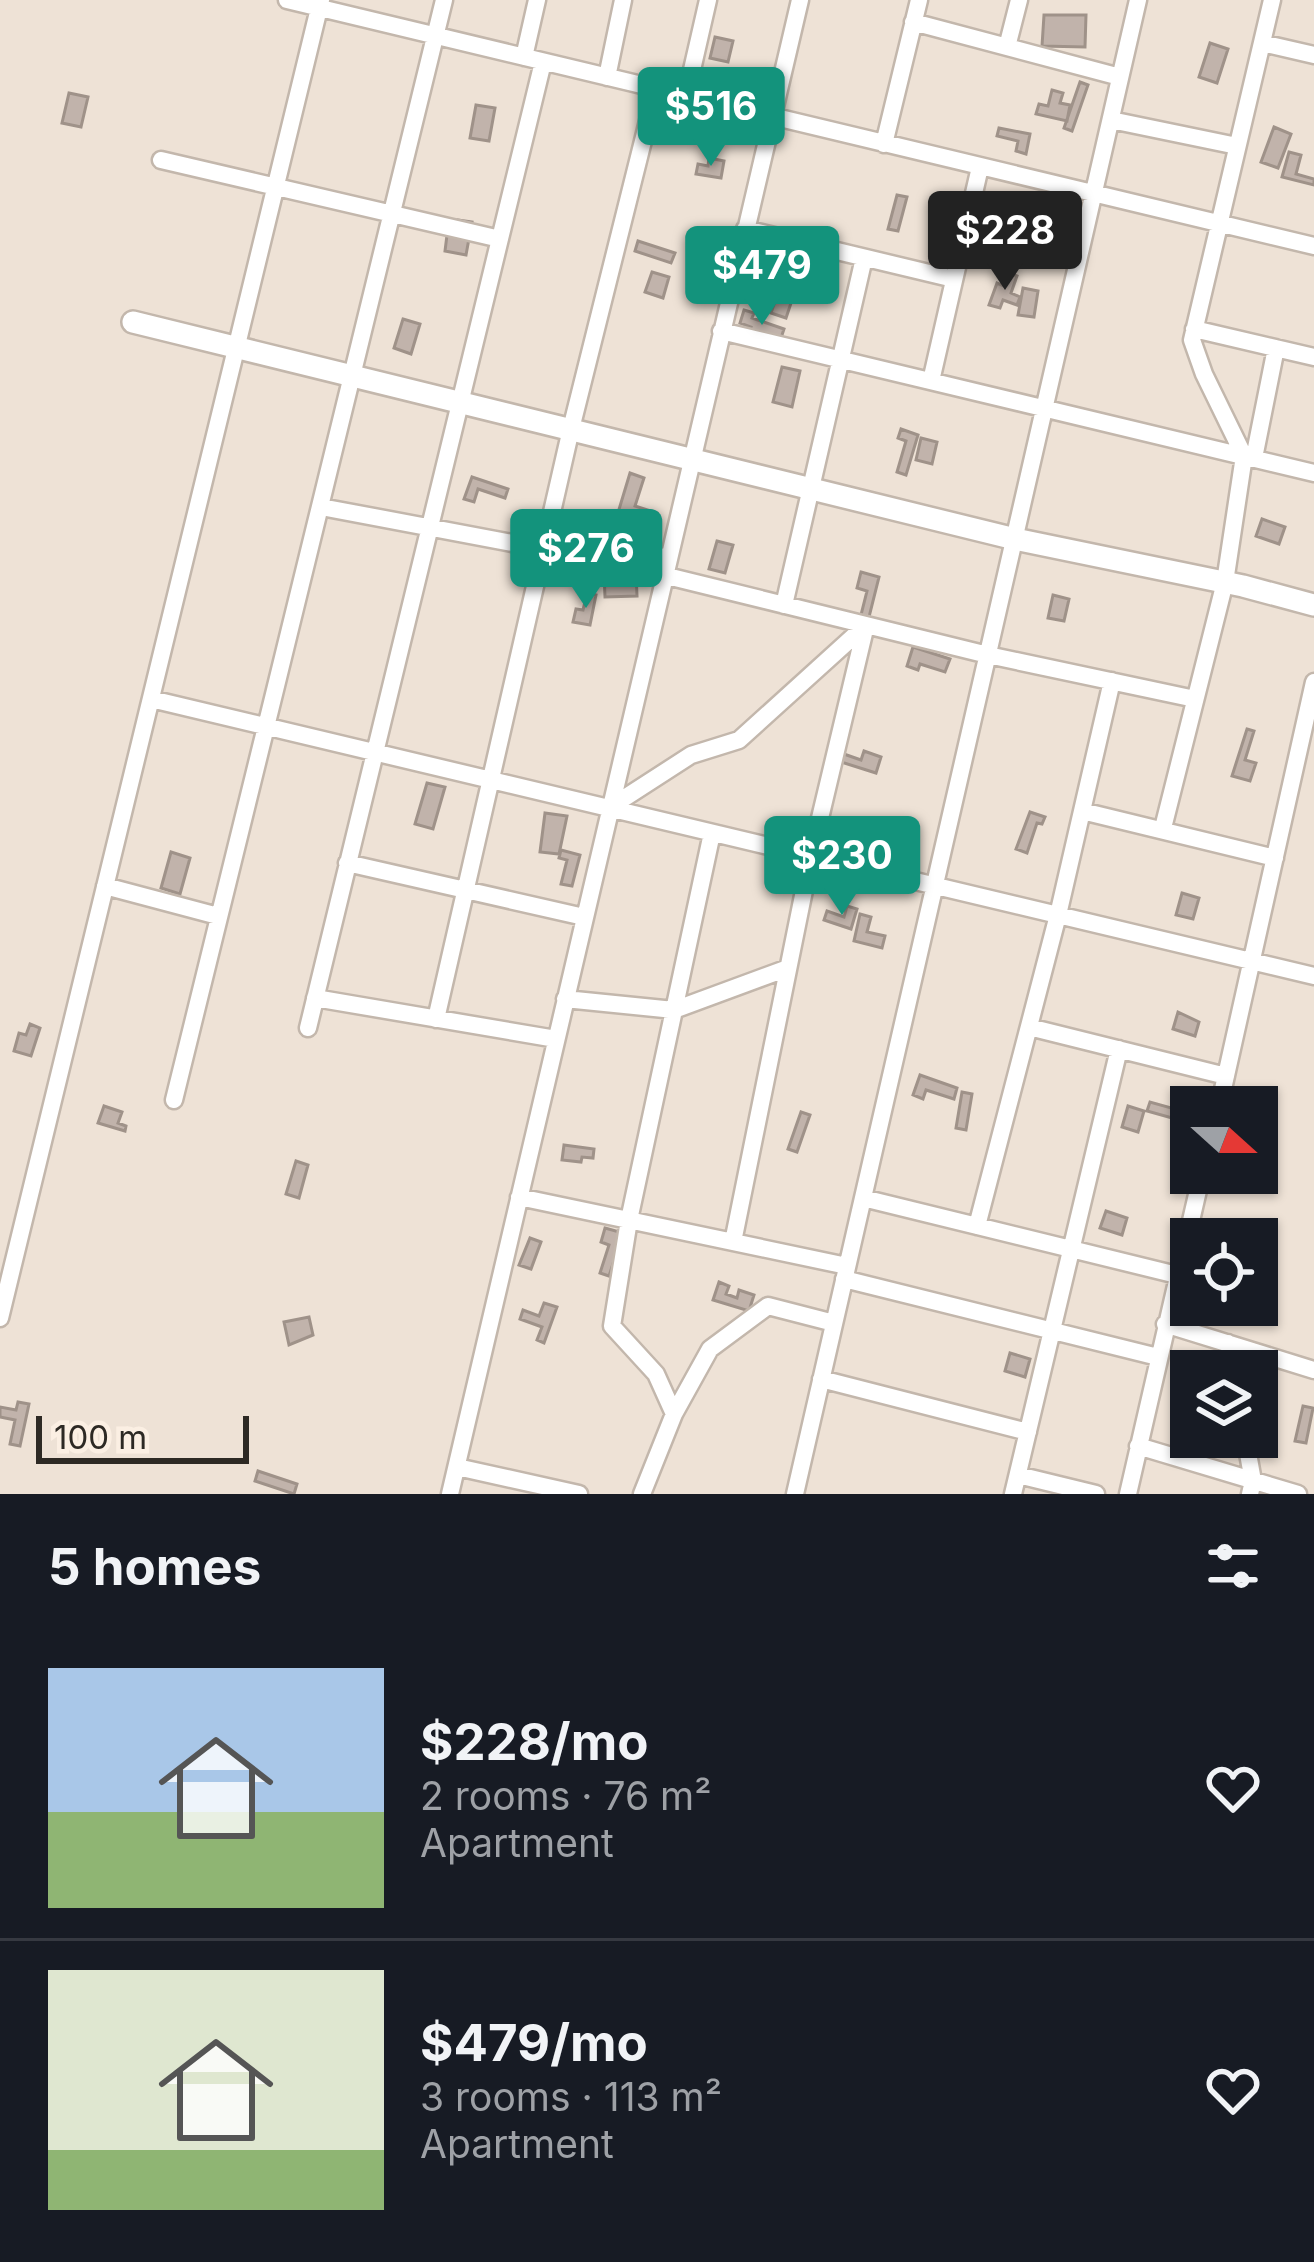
<!DOCTYPE html>
<meta charset="utf-8">
<style>
:root{--surface:#171b24;--page:#242831;--text:#f1f3f6;--muted:#9ea1a6;--line:#363941;--accent:#13937c}
body{margin:0;font-family:Inter,sans-serif;background:var(--page);color:var(--text);height:100vh;display:flex;flex-direction:column;font-size:45px;white-space:nowrap}
*{box-sizing:border-box;margin:0}
p{font-size:39px;color:var(--muted)}
.icon{flex:none;width:66px;height:66px;fill:none;stroke:currentColor;stroke-width:2;stroke-linecap:round;stroke-linejoin:round}
.map{position:relative;height:1494px;overflow:hidden}
.details{display:flex;flex-direction:column;background:var(--surface);flex:1}
.details>*{flex:none}
.needle{width:78px;rotate:111deg}
.tools{position:absolute;left:1170px;top:1086px;display:grid;gap:24px}
.tools a{display:grid;place-items:center;width:108px;height:108px;border-radius:0px;background:var(--surface);box-shadow:0 3px 9px #0004;font-size:60px}
.scale{position:absolute;left:36px;bottom:30px;width:213px;box-sizing:border-box;padding-left:12px;border:6px solid #2d2924;border-top:0;font-size:33px;line-height:42px;white-space:nowrap;color:#2d2924;-webkit-text-stroke:9px #fbefe3;paint-order:stroke}
.price{position:absolute;translate:-50% -102px;padding:0 27px;border-radius:12px;background:var(--accent);color:#fff;font-size:39px;line-height:78px;filter:drop-shadow(0 3px 6px #0008)}
.price::after{content:'';position:absolute;left:50%;top:72px;width:36px;height:27px;margin-left:-18px;background:inherit;clip-path:polygon(0 0,100% 0,50% 100%)}
.price.on{background:#222;color:#fff}
ul{padding:0;list-style:none}
li{display:flex;align-items:center;gap:36px;height:300px;padding:0 48px}
li+li{border-top:3px solid var(--line)}
li span{display:grid;place-items:center;flex:none;width:336px;height:240px;border-radius:0px;color:#555}
li>.icon{margin-inline-start:auto}
span .icon{width:144px;height:144px;fill:#fffc;stroke-width:1}
li b{font-size:51px}
h2{display:flex;justify-content:space-between;align-items:center;height:144px;padding:0 48px;font-size:51px}
.map>svg:first-child{display:block}
.building{fill:#c1b3ab;stroke:#9f9289;stroke-width:3}
.lines{fill:none;stroke-linecap:round;stroke-linejoin:round}
.minor-casing{stroke:#c3b7ac;stroke-width:21}
.tertiary-casing{stroke:#c3b7ac;stroke-width:26}
.minor{stroke:#fff;stroke-width:16}
.tertiary{stroke:#fff;stroke-width:21}
</style>
<div class="map">
<svg width="1314" height="1494" viewBox="0 0 1314 1494">
<rect width="100%" height="100%" fill="#eee2d6"/>
<!-- building -->
<path class="building" d="M1044,15H1086L1085,47L1042,46Z
M715,37L733,41L728,62L710,58Z
M1210,43L1228,49L1217,83L1199,77Z
M1080,82L1088,85L1072,131L1064,128Z
M1052,90L1063,93L1060,103L1070,105L1067,121L1036,114L1039,104L1048,106Z
M69,93L88,97L81,127L62,123Z
M476,105L495,108L489,141L470,138Z
M1274,127L1291,134L1278,168L1261,162Z
M999,128L1030,134L1026,154L1016,151L1018,141L997,136Z
M1289,152L1301,155L1296,174L1314,179V185L1282,177Z
M709,158L724,161L721,178L696,174L698,164L708,166Z
M897,195L907,197L898,231L888,229Z
M458,220L472,222L466,255L445,251L447,235L455,237Z
M638,241L675,253L671,263L635,251Z
M652,272L669,277L663,298L645,292Z
M1009,273L1017,276L1011,293L1020,297L1017,305L1003,300L1000,308L989,305L997,283L1004,286Z
M1023,288L1038,291L1034,317L1018,315Z
M779,290L794,294L786,318L771,313Z
M744,310L754,313L752,318L784,329L779,344L748,334L751,327L740,323Z
M403,319L420,324L411,354L394,348Z
M782,367L800,371L792,407L773,402Z
M901,429L918,435L906,475L897,472L906,441L898,438Z
M921,438L937,442L932,464L916,460Z
M630,473L644,478L635,506L657,513L654,522L633,516L626,540L611,536Z
M472,477L508,489L505,498L478,489L474,502L464,499Z
M1262,519L1285,527L1279,544L1256,536Z
M717,541L733,545L725,573L709,569Z
M636,572L637,596L605,597L604,573Z
M861,572L879,577L869,617L861,615L867,591L857,588Z
M587,593L596,595L590,625L573,622L576,609L583,610Z
M1053,595L1069,599L1064,621L1048,618Z
M913,647L950,659L945,672L920,664L918,670L907,666Z
M1247,729L1254,731L1245,760L1256,763L1250,781L1232,776Z
M864,751L881,757L876,773L838,761L841,753L861,760Z
M427,783L445,787L433,829L415,824Z
M1030,812L1045,817L1042,824L1037,823L1027,853L1016,849Z
M545,813L567,816L559,854L540,852Z
M561,850L580,855L572,886L561,884L567,860L559,858Z
M171,852L190,858L180,894L161,888Z
M1182,893L1199,898L1193,919L1176,915Z
M847,906L857,909L851,929L824,920L827,911L844,917Z
M860,914L871,917L867,932L885,936L882,948L854,941Z
M1178,1012L1199,1022L1195,1036L1173,1029Z
M30,1024L40,1028L31,1056L14,1051L19,1033L26,1035Z
M920,1075L957,1088L954,1099L926,1090L923,1099L913,1095Z
M962,1092L972,1094L966,1130L956,1128Z
M1174,1096L1196,1102L1191,1107L1190,1123L1147,1111L1150,1102L1171,1108Z
M104,1106L122,1112L118,1123L126,1126L125,1131L98,1123Z
M1128,1106L1144,1111L1138,1132L1122,1127Z
M801,1112L810,1115L797,1152L788,1149Z
M564,1145L594,1149L593,1158L582,1157L581,1162L562,1160Z
M296,1161L308,1165L299,1198L286,1194Z
M1106,1211L1127,1218L1122,1235L1100,1228Z
M605,1228L623,1233L609,1276L600,1273L609,1245L601,1242Z
M530,1238L541,1242L531,1269L519,1265Z
M719,1282L729,1286L726,1294L737,1298L739,1290L754,1295L749,1311L713,1300Z
M544,1303L557,1307L544,1343L537,1340L542,1327L520,1319L523,1310L539,1316Z
M309,1317L313,1335L289,1345L284,1322Z
M1010,1353L1030,1359L1025,1377L1005,1371Z
M18,1402L29,1404L20,1446L10,1444L15,1420L0,1417V1407L16,1410Z
M1303,1406L1313,1408L1306,1443L1295,1441Z
M258,1471L297,1484L294,1494L255,1481Z"/>
<g class="lines">
<!-- minor casing -->
<g class="minor-casing">
<path id="minor" d="M287,0L1314,246
M913,22L1120,77
M1262,43L1314,55
M1007,47L1019,0
M524,57L537,0
M607,77L623,0
M686,96L708,0
M1111,120L1237,146
M884,144L919,0
M161,160L500,239
M745,229L954,279
M1194,329L1314,357
M721,331L1314,473
M931,381L980,167
M1254,458L1276,348
M321,507L544,549
M549,528L667,558
M663,575L988,655L1195,699
M784,605L864,258
M151,699L1314,976
M609,808L691,755L739,740L866,625L811,856L733,1242
M1082,811L1275,858
M1163,828L1225,582L1244,456L1204,374L1192,340L1272,0
M347,863L584,917
M105,886L218,916
M315,998L556,1039
M565,999L674,1010L788,968
M436,1019L571,429L656,89
M1029,1027L1226,1076
M308,1028L543,62
M174,1100C263,733 357,368 444,0
M1219,1107L1314,682
M519,1197L847,1266
M863,1198L1177,1275
M977,1226L1058,915L1112,681
M844,1279L1158,1357
M0,1318L321,0
M1165,1324L1314,1370
M1228,1343L1233,1371
M821,1379L1028,1432
M674,1414L710,1349L768,1306L834,1323
M1245,1437L1253,1481L1250,1494
M1138,1446L1298,1494
M457,1467L579,1494
M1018,1475L1096,1494
M450,1494L800,0
M642,1494L674,1414L656,1374L612,1326L629,1220L712,833
M795,1494L1138,0
M1013,1494L1119,1049
M1128,1494L1202,1173"/>
</g>
<!-- tertiary casing -->
<g class="tertiary-casing">
<path id="tertiary" d="M133,322L1015,539L1243,586L1314,605"/>
</g>
<!-- minor -->
<use href="#minor" class="minor"/>
<!-- tertiary -->
<use href="#tertiary" class="tertiary"/>
</g>
</svg>
<div class="tools">
<a><svg class="needle" viewBox="-14 -14 28 28"><path d="M0-13l5 13h-10z" fill="#e53935"/><path d="M0 13l5-13h-10z" fill="#9ea1a6"/></svg></a>
<a><svg class="icon" aria-label="locate" viewBox="0 0 24 24"><circle cx="12" cy="12" r="6"/><path d="M12 2v4M12 18v4M2 12h4M18 12h4"/></svg></a>
<a><svg class="icon" aria-label="layers" viewBox="0 0 24 24"><path d="M12 4l9 5-9 5-9-5zM3 14l9 5 9-5"/></svg></a>
</div>
<div class="scale">100 m</div>
<b class="price" style="left:711px;top:169px">$516</b>
<b class="price on" style="left:1005px;top:293px">$228</b>
<b class="price" style="left:762px;top:328px">$479</b>
<b class="price" style="left:586px;top:611px">$276</b>
<b class="price" style="left:842px;top:918px">$230</b>
</div>
<section class="details">
<h2>5 homes<svg class="icon" aria-label="filters" viewBox="0 0 24 24"><path d="M4 7h16M4 17h16"/><circle cx="9" cy="7" r="2"/><circle cx="15" cy="17" r="2"/></svg></h2>
<ul>
<li><span style="background:linear-gradient(#a9c7e8 60%,#8fb573 0)"><svg class="icon" aria-label="home" viewBox="0 0 24 24"><path d="M3 11l9-7 9 7M6 9v11h12V9"/></svg></span><div><b>$228/mo</b><p>2 rooms · 76 m²</p><p>Apartment</p></div><svg class="icon" aria-label="heart" viewBox="0 0 24 24"><path d="M12 20l-8-8c-3-5 5-10 8-4 3-6 11-1 8 4z"/></svg></li>
<li><span style="background:linear-gradient(#dfe7d0 75%,#8fb573 0)"><svg class="icon" aria-label="home" viewBox="0 0 24 24"><path d="M3 11l9-7 9 7M6 9v11h12V9"/></svg></span><div><b>$479/mo</b><p>3 rooms · 113 m²</p><p>Apartment</p></div><svg class="icon" aria-label="heart" viewBox="0 0 24 24"><path d="M12 20l-8-8c-3-5 5-10 8-4 3-6 11-1 8 4z"/></svg></li>
</ul>
</section>
